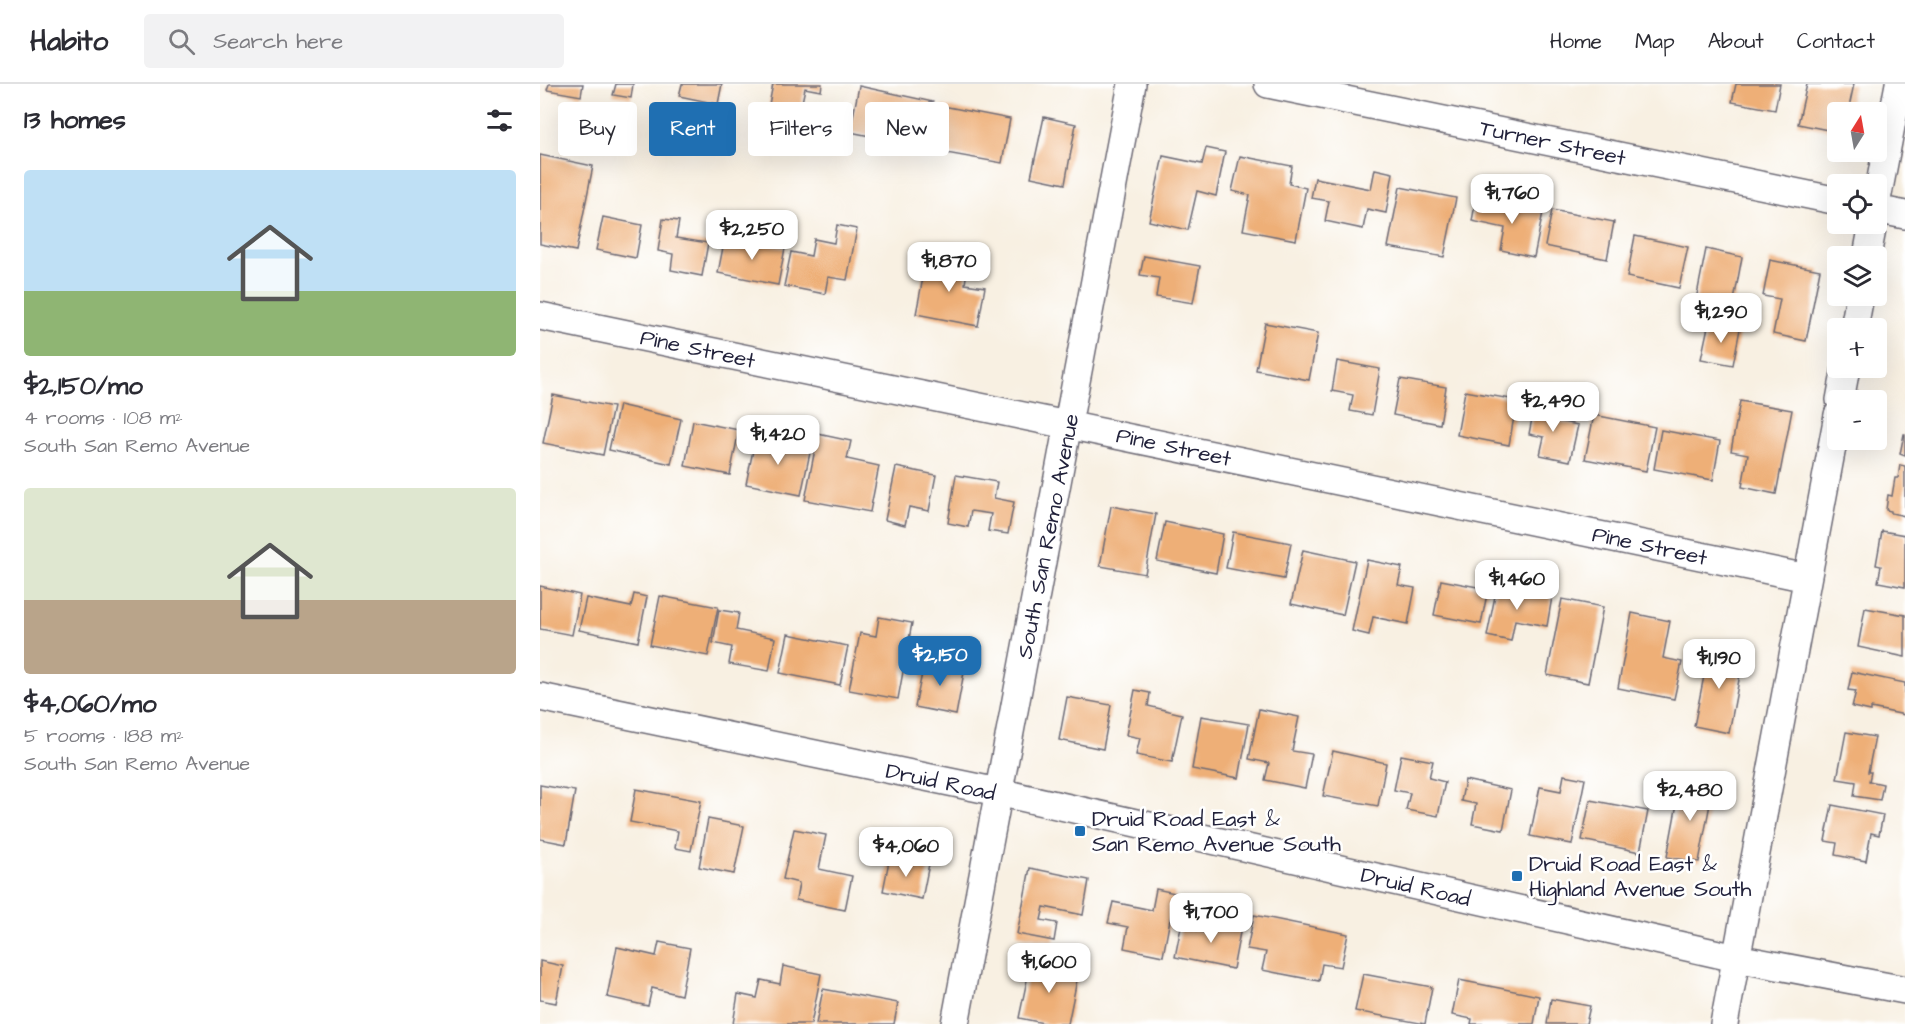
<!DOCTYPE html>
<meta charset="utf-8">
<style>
:root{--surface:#fff;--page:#f2f2f3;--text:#2b2b33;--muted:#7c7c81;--line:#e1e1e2;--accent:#1f6fb2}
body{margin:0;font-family:"Architects Daughter",sans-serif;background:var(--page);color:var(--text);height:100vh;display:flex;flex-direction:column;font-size:22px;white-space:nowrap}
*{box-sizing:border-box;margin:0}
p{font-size:20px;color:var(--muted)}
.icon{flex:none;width:33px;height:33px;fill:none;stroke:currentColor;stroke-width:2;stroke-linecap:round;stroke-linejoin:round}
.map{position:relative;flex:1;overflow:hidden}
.panel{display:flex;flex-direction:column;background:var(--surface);width:540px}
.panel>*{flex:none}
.hud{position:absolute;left:18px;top:18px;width:570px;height:54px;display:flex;gap:12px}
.needle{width:39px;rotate:11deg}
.controls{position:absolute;left:1287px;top:18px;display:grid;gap:12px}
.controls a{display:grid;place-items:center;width:60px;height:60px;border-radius:6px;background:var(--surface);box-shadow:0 6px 24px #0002;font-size:30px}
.price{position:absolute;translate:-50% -51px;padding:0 14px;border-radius:12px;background:#fff;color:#222;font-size:20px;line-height:39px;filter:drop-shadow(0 2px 3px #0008)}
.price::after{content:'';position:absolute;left:50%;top:36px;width:18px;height:14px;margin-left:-9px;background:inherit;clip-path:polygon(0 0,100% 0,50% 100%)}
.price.current{background:var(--accent);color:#fff}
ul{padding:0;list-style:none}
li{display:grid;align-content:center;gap:12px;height:318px;padding:0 24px}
li span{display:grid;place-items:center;height:186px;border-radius:6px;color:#555}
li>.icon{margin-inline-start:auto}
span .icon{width:108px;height:108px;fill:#fffc;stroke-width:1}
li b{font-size:26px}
h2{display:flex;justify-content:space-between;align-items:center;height:72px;padding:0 24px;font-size:26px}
.pill{padding:0 21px;border-radius:6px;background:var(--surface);box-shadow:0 6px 24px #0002;font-size:21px;line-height:54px}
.pill.current{background:var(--accent);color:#fff}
header{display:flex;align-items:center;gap:36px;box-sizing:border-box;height:84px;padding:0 30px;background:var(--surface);border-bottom:2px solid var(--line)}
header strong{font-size:28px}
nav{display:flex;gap:33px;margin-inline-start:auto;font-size:21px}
.search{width:420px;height:54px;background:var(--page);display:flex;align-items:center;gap:15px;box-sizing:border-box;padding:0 21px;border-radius:6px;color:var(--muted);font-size:22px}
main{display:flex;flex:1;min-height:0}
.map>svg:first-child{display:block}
.building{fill:#eeaf77}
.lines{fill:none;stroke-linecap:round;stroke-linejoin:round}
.minor-casing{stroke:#6d6a75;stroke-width:30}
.minor{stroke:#fff;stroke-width:27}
.poi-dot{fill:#1f6fb2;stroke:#fff;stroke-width:2}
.labels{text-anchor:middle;stroke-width:5;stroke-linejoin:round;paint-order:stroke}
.street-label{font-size:22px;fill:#22223b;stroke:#fff}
.poi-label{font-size:22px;fill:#22223b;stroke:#fff;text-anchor:start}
</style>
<header>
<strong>Habito</strong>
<div class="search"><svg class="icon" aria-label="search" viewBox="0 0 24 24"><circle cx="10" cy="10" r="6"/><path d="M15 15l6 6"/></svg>Search here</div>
<nav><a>Home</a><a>Map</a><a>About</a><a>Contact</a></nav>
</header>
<main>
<section class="panel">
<h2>13 homes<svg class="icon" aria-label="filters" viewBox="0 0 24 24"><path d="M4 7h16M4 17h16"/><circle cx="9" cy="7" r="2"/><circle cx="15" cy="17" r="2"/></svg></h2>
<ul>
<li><span style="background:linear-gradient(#bfe0f5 65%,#8fb573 0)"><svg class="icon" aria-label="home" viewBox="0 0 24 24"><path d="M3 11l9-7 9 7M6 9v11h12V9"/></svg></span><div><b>$2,150/mo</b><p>4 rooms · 108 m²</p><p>South San Remo Avenue</p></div></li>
<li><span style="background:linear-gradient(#dfe7d0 60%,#b9a48a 0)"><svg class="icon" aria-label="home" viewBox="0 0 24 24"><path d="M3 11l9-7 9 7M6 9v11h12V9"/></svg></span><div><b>$4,060/mo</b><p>5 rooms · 188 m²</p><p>South San Remo Avenue</p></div></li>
</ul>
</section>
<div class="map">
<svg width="1365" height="940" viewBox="0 0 1365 940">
<rect width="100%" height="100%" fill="#fff"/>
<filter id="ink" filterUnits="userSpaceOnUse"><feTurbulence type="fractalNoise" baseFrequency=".0167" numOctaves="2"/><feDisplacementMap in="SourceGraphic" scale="12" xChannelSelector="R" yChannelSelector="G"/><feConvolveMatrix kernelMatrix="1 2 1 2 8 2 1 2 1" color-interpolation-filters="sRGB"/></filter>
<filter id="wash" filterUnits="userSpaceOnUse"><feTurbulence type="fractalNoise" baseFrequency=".008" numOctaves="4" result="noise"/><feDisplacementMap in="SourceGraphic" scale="24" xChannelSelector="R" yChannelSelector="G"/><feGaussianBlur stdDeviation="1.35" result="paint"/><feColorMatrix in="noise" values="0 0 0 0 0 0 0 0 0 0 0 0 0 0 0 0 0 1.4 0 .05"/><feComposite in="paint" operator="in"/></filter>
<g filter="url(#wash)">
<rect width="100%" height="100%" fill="#f8f0e2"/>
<g id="blocks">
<!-- building -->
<path class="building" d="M9,0H43L41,12L7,6Z
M76,0H93L91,14L73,11Z
M142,0H182L178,20L139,12Z
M233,0H282L281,7L265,4L257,42L226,36Z
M1196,0H1240L1235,26L1192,18Z
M1267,0H1314L1308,28H1298V48L1258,40Z
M319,2L393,18L384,63L310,48Z
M403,22L470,35L462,79L395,67Z
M504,33L536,40L525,100L491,93Z
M666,64L685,68L676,112L657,107L648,146L609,137L623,72L662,80Z
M0,71L53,82L36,167L0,160Z
M700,72L752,82L749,100L766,104L756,156L703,146L710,111L692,107Z
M835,85L853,89L846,129L827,125L823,145L785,137L789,117L771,114L775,94L831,105Z
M860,103L916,114L904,173L848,163Z
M936,115L1003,128L994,173L961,166L965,144L932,137Z
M1012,126L1074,138L1067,175L1005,162Z
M63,133L102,141L96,174L56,166Z
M123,135L139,137L136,154L168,159L162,192L131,186L133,170L118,167Z
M297,141L317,145L307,196L288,193L285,210L244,202L251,168L271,172L274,155L294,159Z
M1095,152L1148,163L1139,204L1087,193Z
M185,153L245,164L238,201L178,189Z
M1166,165L1202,173L1191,233L1154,226Z
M604,172L660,182L653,219L616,213L619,194L600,191Z
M387,173L428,180L425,200L445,203L438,242L376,230Z
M1230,176L1280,186L1266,257L1233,250L1240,215L1223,212Z
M1169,238L1200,245L1193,281L1161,275Z
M725,239L778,249L769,296L716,286Z
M797,277L840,285L832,331L810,327L813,311L792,307Z
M860,295L906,303L900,340L853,331Z
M925,307L977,316L969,361L917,351Z
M13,311L73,323L63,371L3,359Z
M996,314L1011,317L1007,335L1038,341L1030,377L1000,371L1004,353L989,350Z
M1200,317L1252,326L1236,410L1202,403L1208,370L1191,367Z
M79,321L141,335L131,380L69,366Z
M1054,331L1115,343L1106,387L1045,375Z
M153,337L199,346L190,391L145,382Z
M1121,346L1180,357L1173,396L1114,385Z
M278,350L311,357L307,375L339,382L330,428L265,416Z
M1364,350H1365V372L1360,370Z
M216,352L271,364L261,411L206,400Z
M1360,381L1365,382V432L1351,429V427L1346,426L1348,411L1352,412L1355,394H1358Z
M356,383L396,391L389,427L369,423L365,441L345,436Z
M416,391L457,398L454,414L474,418L468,450L448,447L451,430L431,427L428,443L408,439Z
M571,422L616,430L605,490L560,482Z
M625,438L683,450L676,489L617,477Z
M1342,447L1365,451V503L1338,498L1341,482L1336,481Z
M693,448L751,459L744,495L686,484Z
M763,466L815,477L803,531L751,520Z
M827,476L862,483L858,501L875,504L868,540L833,533L829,551L812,547Z
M901,496L948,505L941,540L894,531Z
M0,502L40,511L32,551L0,545Z
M957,502L1012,513L1007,542L975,536L971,557L947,552Z
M94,510L107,513L98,558L39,546L46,514L91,523Z
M120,512L178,523L168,572L110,561Z
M1022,515L1063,523L1048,599L1007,591Z
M1325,524L1365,531V573L1318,563Z
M179,526L199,529L196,546L235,554L229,587L189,580L192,563L173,559Z
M1092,529L1130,537L1123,574L1142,578L1134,615L1078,604Z
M339,533L372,539L358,615L309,606L320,549L336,552Z
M248,550L308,562L300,601L240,589Z
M1170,562L1204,569L1189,649L1154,642Z
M385,575L425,583L416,631L375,623Z
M1312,588L1365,599V631L1331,624V627L1312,623L1316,607L1308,606Z
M595,606L610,609L608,622L642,630L632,678L596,671L600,654L586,651Z
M527,613L571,621L563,665L519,656Z
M719,625L759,633L752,667L772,670L765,704L725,696L729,679L709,675Z
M661,632L709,640L699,694L652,685Z
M1306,648L1335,653L1328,688H1331L1329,697L1343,700L1340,716L1314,712L1316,698L1297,695Z
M793,667L846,679L838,722L783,712Z
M861,671L893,677L889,694L905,698L898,732L866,726L870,709L854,706Z
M1024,691L1045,695L1032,760L990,752L1000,703L1021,707Z
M925,696L971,706L963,746L932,740L936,720L921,717Z
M1141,698L1173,704L1159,778L1127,773Z
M0,701L35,707L26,760L0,755Z
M96,705L161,717L151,767L135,764L138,747L90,738Z
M1050,716L1108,727L1100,768L1042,756Z
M1292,721L1343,731L1339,751L1331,749L1326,777L1295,771L1297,759L1285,757Z
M168,735L204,742L194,790L159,783Z
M254,745L286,751L279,785L312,792L305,826L256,816L259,799L243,795Z
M350,772L389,780L382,815L343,807Z
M490,784L549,796L543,831L504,823L501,836L517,839L514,857L477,850Z
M616,805L635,809L623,872L584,864L588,843L568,839L573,818L612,826Z
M714,831L808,850L801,883L782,880L779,897L722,886L726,868L707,865Z
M675,833L702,838L693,885L635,873L641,843L672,850Z
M119,858L150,864L141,911L112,904L108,922L67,913L77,863L116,872Z
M0,877L23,882L16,919L0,916Z
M491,877L539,886L528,940H508L479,934Z
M243,882L281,890L271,940H193L198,910L217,914L221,896L240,900Z
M823,890L892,903L885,940L815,927Z
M919,896L999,912L994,940H931L932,935L912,931Z
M283,905L358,919L354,940H276Z
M1011,915L1050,922L1046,940H1007Z"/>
</g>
</g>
<g filter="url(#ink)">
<use href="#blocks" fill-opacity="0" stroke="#6d6a75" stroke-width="1.5"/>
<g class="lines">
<!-- minor casing -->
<g class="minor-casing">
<path id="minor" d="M728,0L1298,117
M1336,121L1359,0
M1336,125L1365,131
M1327,172L1333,140
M0,232L1267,494
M1314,244L1320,212
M1300,316L1306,284
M0,613L458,708L1196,874L1365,906
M415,940L592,0
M1184,940L1298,331"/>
</g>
<!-- minor -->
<use href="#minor" class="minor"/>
</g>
</g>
<!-- markers -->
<g class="poi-dot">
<rect x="534" y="741" width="12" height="12" rx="3"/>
<rect x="971" y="786" width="12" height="12" rx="3"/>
</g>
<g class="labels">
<!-- street labels -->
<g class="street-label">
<text transform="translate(1013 58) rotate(12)" y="8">Turner Street</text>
<text transform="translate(158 264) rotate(12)" y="8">Pine Street</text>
<text transform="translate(634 362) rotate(12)" y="8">Pine Street</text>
<text transform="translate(507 452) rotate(-79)" y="8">South San Remo Avenue</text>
<text transform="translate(1110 461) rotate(12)" y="8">Pine Street</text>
<text transform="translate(401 697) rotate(12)" y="8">Druid Road</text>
<text transform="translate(876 802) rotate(13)" y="8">Druid Road</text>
</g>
<!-- poi labels -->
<g class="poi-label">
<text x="552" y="742">Druid Road East &amp;<tspan x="552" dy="25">San Remo Avenue South</tspan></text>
<text x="989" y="787">Druid Road East &amp;<tspan x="989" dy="25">Highland Avenue South</tspan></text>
</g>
</g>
</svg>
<div class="controls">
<a><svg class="needle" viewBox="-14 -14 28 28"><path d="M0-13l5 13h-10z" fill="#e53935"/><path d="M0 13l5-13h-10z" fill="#7c7c81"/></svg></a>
<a><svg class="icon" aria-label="locate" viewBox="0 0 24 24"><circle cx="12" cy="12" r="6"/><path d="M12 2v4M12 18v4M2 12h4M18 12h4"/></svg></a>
<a><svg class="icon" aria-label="layers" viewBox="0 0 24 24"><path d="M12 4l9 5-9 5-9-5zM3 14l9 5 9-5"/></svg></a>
<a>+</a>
<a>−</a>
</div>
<b class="price" style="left:972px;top:141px">$1,760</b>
<b class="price" style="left:212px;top:177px">$2,250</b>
<b class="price" style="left:409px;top:209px">$1,870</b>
<b class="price" style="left:1181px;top:260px">$1,290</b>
<b class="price" style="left:1013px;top:349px">$2,490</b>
<b class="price" style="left:238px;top:382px">$1,420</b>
<b class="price" style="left:977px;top:527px">$1,460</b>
<b class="price current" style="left:400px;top:603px">$2,150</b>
<b class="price" style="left:1179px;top:606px">$1,190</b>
<b class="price" style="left:1150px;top:738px">$2,480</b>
<b class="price" style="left:366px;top:794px">$4,060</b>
<b class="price" style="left:671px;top:860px">$1,700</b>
<b class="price" style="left:509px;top:910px">$1,600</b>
<div class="hud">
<a class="pill">Buy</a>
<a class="pill current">Rent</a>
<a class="pill">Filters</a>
<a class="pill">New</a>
</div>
</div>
</main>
